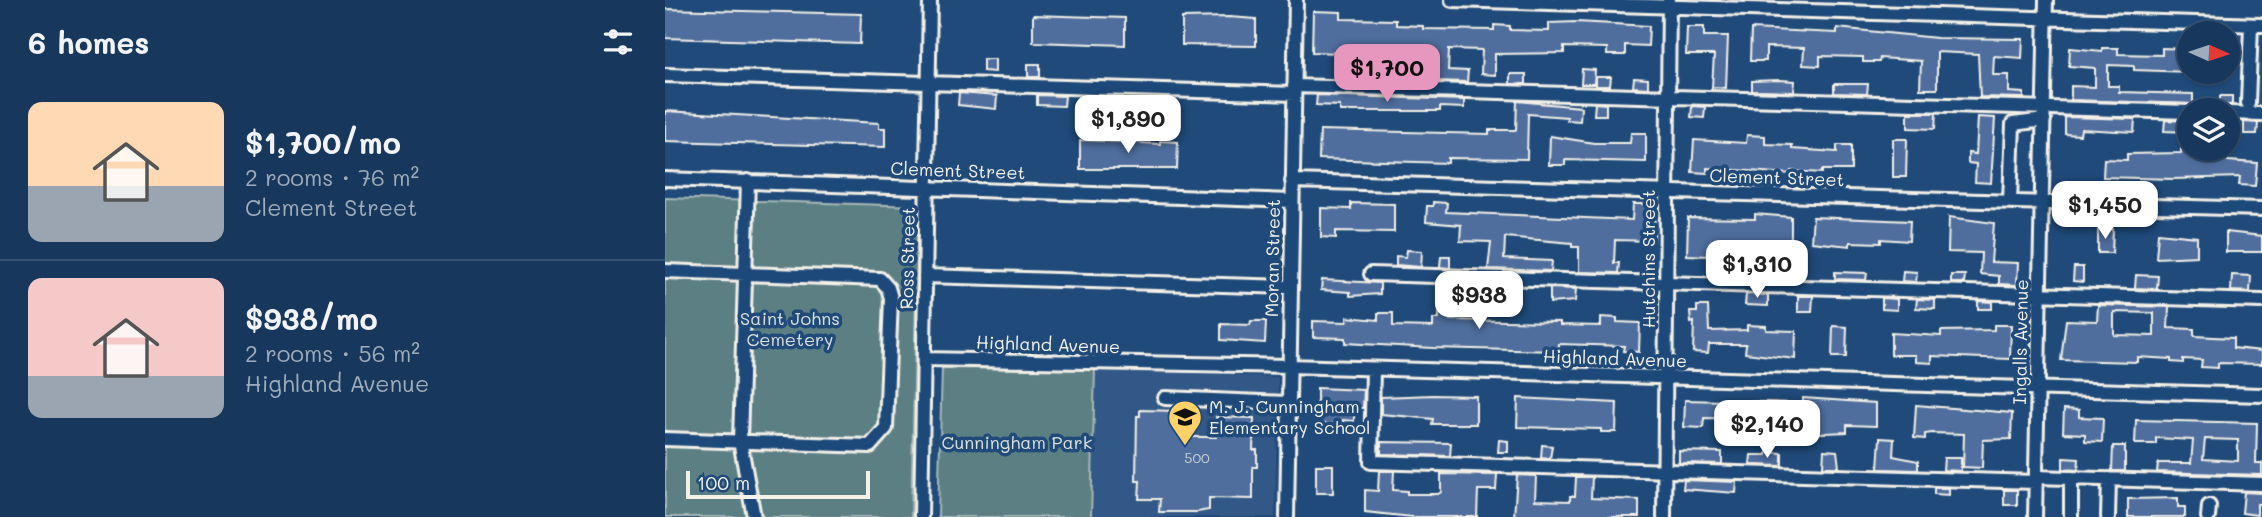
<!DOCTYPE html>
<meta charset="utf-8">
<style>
:root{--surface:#17385c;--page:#244365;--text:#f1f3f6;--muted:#9eacbb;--line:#365272;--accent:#e797bd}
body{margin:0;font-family:Mali,sans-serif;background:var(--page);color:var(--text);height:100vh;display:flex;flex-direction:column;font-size:26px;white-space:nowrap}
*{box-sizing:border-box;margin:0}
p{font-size:23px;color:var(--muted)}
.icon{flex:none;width:38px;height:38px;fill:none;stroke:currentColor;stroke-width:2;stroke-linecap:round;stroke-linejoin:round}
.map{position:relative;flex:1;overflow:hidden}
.drawer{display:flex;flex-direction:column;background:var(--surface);width:665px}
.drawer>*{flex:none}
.needle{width:46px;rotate:93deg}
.buttons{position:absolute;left:1512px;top:21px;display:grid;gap:14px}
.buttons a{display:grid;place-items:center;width:63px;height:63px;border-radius:50%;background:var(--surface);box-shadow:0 2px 5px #0004,0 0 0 2px var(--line);font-size:35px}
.scale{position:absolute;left:21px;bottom:18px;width:184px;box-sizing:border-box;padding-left:7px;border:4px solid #f4f1e8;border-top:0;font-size:19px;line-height:24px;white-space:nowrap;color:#f4f1e8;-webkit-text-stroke:5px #1f4a7a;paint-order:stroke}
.price{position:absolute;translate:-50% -60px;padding:0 16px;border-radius:14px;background:#fff;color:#222;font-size:23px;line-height:46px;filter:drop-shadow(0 2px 4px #0008)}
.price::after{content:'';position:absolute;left:50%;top:42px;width:21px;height:16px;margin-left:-10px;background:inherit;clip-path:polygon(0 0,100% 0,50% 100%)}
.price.active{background:var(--accent);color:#111}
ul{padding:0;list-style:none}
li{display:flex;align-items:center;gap:21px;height:175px;padding:0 28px}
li+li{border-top:2px solid var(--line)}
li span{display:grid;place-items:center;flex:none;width:196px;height:140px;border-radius:14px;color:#555}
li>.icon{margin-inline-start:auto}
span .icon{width:84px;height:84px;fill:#fffc;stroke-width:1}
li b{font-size:30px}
h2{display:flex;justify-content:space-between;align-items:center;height:84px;padding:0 28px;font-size:30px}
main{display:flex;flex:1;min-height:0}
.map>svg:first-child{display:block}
.built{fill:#315887}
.green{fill:#5c7f84;stroke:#a8b8b6;stroke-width:2}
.building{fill:#4f6e9e;stroke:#f4f1e8;stroke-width:2;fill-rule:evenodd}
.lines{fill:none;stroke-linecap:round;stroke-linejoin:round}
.minor-casing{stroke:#f4f1e8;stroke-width:18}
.minor{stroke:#1f4a7a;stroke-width:12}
.labels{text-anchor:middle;stroke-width:7;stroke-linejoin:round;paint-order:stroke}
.number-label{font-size:14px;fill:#cbd0d6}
.street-label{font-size:18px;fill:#f4f1e8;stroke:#1f4a7a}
.park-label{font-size:18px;fill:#dde0d9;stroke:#1f4a7a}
.poi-label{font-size:18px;fill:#f4f1e8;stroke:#1f4a7a;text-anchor:start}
</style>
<main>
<section class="drawer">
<h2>6 homes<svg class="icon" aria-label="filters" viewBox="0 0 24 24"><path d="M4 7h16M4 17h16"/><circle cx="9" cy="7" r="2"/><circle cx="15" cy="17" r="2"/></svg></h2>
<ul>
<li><span style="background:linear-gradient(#ffd9b3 60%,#9aa5b1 0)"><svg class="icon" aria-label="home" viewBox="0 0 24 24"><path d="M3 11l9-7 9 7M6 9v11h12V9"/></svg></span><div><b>$1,700/mo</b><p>2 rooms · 76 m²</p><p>Clement Street</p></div></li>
<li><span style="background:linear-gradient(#f6c9c9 70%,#9aa5b1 0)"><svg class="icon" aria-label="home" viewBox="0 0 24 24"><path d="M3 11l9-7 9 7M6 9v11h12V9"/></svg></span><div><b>$938/mo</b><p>2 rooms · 56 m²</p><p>Highland Avenue</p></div></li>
</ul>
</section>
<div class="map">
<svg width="1597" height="517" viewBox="0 0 1597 517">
<rect width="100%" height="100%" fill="#1f4a7a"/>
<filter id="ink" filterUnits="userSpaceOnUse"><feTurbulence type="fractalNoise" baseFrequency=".0143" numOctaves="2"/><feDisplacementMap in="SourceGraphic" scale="14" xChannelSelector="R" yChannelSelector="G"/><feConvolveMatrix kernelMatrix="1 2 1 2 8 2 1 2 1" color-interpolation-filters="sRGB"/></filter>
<g filter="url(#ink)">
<!-- built -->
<path class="built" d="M430,369L613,377L610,517H426Z"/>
<!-- green -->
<path class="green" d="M0,198L253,206L246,517H0Z
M277,368L430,369L426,517H273Z"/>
<!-- building -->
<path class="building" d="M0,9L196,14L195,44L0,38Z
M648,11L676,12V19L731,20V25L758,26V29L829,30V25L845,26V30L884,31V23L912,22L984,26L983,46L960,45V55H942V48L899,47V53L830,54V75L816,74L817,50L784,49L783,70L803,71L802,82L731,80V74L759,75V55L742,54V50L720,49V73L706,72V48H675V53L647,52Z
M368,15L460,18V45L368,42Z
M564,17L591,19V46L517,45V18Z
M1022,27H1039V36H1063L1061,88L1047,87L1049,55H1021Z
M1172,28L1272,38L1358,39L1357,58L1329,56L1328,75H1344V92L1359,93V98L1315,97L1313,54L1272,52V89H1255L1256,61L1215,58L1214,62H1198V57L1155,56V66L1138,65L1139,48L1101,47V61H1085L1086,29L1172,33Z
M1405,48L1437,51V48H1453V54L1497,55V48L1524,49V72L1469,70V66L1443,65V86H1454V92L1528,94V104L1406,100V86L1430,87V68L1404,66Z
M318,59H330V72L318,71Z
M363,64H375V77H363Z
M917,69L930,70L929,84H916Z
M845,74H861V84H845Z
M931,77H946L945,86H931Z
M969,78L983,79V88L968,87Z
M1115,80L1130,81L1129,92L1087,91V81Z
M1169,84H1203L1202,94L1169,93Z
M294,93L332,96L331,109L293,105Z
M372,95L400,96L399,106L372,105Z
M652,95L799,100V108L775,107V111H675V106L651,105Z
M1555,96H1567V104L1555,109Z
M852,101L916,107L915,121L902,120V117L863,114L862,159L783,158V163L654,159L655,130L824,134V130H851Z
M930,103L941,104V115H929Z
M1027,106L1040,107L1039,118L1026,117Z
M0,111L214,123V128H220V147L0,141Z
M1243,113H1271L1270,129L1243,128Z
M1313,117L1330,118L1326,183L1310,182L1311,164L1303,163V153L1311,154Z
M1400,117L1470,119L1469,132L1416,129L1415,135L1400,134Z
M1500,120L1524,121V132L1499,131Z
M1579,122L1593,123L1592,134H1579Z
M966,133H981V162L900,160V165H884L885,136L929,143H965Z
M1082,135L1100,136V144L1127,145V149L1172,152V145H1186V170H1157V173L1126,171V174L1042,168V173L1027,172L1029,140L1081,143Z
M1228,139H1242L1241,177H1228Z
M415,140L495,144V141L513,142L512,169H415Z
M1516,149L1563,154V161L1592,163L1590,186L1574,185L1575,177L1509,179L1438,177L1439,159L1462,160V154L1516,153Z
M768,202L782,203L781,212L967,220L968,204H990L989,241L950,240L949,263H954L953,273L914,272V247H907V243L840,237L839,259L887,261L886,271L823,269L826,242L795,241L796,225L761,222L762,206H768Z
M686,203L729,204V232L671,231V238L656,237V208L686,209Z
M1090,214L1126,217V243L1092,244L1091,262H1077V244L1045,242L1044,256L1022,255L1023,218L1090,219Z
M1148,217L1245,221L1244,241L1216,239V243L1185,242V246L1146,242Z
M1284,217L1329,223L1326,262L1353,263L1352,285L1334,284V276L1315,274L1316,253L1283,252Z
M1433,229H1448L1447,253H1433Z
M1561,232L1597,236V252H1561Z
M1493,233L1532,237V256L1491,258Z
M742,250L757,251L756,267L731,265V256L741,257Z
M776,256H785V268L775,267Z
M1050,264L1060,265L1059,276H1049Z
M1409,267H1418V282L1408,281Z
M1238,271L1252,272L1251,282L1237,281Z
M1170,272L1202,273L1201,280L1170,279Z
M1286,275H1300L1299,283H1286Z
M1471,275L1493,276L1492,289L1470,288Z
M1567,275L1586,276L1585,292L1566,291Z
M657,280L715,283V294L685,296V292L656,290Z
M774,285L813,286V297L786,296L785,320L895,322V325L936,326V317L952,318V322L975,323L974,352L958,351L959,346L894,344V351L768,348L680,343V338L648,337V321L682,322V317L713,320V313H728V326L768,327V319H774Z
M885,288L911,289L910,301L885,303Z
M1081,294L1103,295V306L1080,305Z
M1133,296H1148L1147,312H1133Z
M1217,298L1232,299V310L1217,309Z
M1252,299L1270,300V309L1251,308Z
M1313,301L1327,302V309H1313Z
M1433,305L1504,307L1503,328L1529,329V336L1568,338V348L1597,351V364L1553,363V368L1536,367L1537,360L1518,359V363L1506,362V359L1472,357V362L1396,360L1401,320L1432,321ZM1449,312L1489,313V336L1449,335Z
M1032,306H1043L1044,331L1082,330V325L1101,326V330L1131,331L1130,359L1080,353L1081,344H1044L1043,353L1028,352L1029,322L1026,323L1025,312H1032Z
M586,321H601L600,343L556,340V324L585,325Z
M1329,325H1346L1345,359L1267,356V363L1251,362V355H1226V333L1276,336V331L1329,330Z
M1168,326L1182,327L1181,357H1167Z
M652,388L699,390L698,408H689V421L678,420V424H652Z
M768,395L811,396V424H767L768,419L716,414V397Z
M853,398L952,403L951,432H936V429L852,427Z
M1138,398L1211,403V426L1182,425V432L1137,434V430L1106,429L1107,419L1039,418L1038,428L1019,427L1020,400L1138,403Z
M1251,405L1347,413L1346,439L1318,440L1317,468L1298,467L1299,434L1267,433L1260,434V439L1249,438Z
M1399,409L1414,410V417L1438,418L1437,442L1420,441V434L1398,433Z
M475,410L512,411L515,437H551V417L589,418L588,450H592V467H588V499L544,498V510L532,512H494L495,499H474L475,481H471L472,416H475Z
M1471,420L1592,423L1591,463H1597V475L1492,472L1493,463H1526L1528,440L1491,438V444H1470ZM1540,439L1573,440V461L1538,459Z
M1215,438L1229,439L1228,456L1253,461V470L1213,469Z
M834,440L843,441V452H833Z
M716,442L786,443L785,456L716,454Z
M877,445L887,446L885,459L876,458Z
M1448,446H1460V471H1447Z
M1159,450L1172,451L1174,467H1158Z
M1014,451L1057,452V464L1014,463Z
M1102,452L1117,453V466L1085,465L1086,455H1102Z
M1279,458H1296V471L1278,470Z
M1398,458L1414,459L1413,470L1398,469Z
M651,465H668V493H651Z
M714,471H729L728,490L742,491V494H773L776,492V474L832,475L831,490H813L812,517H747L700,512V490L713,491Z
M852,475L871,476L870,500L905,501V496H910L911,477H927L926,498L974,500V517H849Z
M1019,480L1072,482L1071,493L1018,489Z
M1269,488H1284V495L1269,494Z
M1339,490H1352V505H1339Z
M1579,492L1597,493V504H1592V515L1577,513Z
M1513,498V507H1520V517H1463V499Z"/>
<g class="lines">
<!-- minor casing -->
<g class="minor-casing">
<path id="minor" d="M787,0L1597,25
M0,75L629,94
M629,86L1524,112
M1583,103L1586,25
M1563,113L1597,114
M0,179L627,201
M83,181L75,441L89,517
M627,181L1597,209
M1345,202L1348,124L1379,120
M0,271L215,279L223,288L226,298L221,428L205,446L0,439
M706,274L1597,301
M260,276L625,287
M259,359L624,366L1597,395
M708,369L706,462L1371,482
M500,398L624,403
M1371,477L1597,484
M256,517L265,0
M622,517L631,0
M999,517L1004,0
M1370,517L1381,0
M1406,517V478
M1443,517L1444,479
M1543,517L1544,506"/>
</g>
<!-- minor -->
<use href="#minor" class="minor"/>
</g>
</g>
<!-- icons -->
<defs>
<g id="school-pin" transform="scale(1.75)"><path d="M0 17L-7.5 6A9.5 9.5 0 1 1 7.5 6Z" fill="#ffd166" stroke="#1f4a7a"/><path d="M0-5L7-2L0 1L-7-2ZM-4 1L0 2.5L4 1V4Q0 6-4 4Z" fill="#111"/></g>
</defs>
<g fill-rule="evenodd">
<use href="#school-pin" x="520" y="417"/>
</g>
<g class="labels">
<!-- number labels -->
<g class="number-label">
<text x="532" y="463">500</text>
</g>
<!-- street labels -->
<g class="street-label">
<text transform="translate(293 171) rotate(2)" y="6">Clement Street</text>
<text transform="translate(1112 178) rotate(2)" y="6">Clement Street</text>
<text transform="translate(243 258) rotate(-89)" y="6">Ross Street</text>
<text transform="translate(608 258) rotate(-89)" y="6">Moran Street</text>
<text transform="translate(984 259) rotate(-90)" y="6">Hutchins Street</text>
<text transform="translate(1356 342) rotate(-89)" y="6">Ingalls Avenue</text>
<text transform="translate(383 345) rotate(2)" y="6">Highland Avenue</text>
<text transform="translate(950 359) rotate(2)" y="6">Highland Avenue</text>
</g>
<!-- park labels -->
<g class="park-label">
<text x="125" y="325">Saint Johns<tspan x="125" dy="21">Cemetery</tspan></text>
<text x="352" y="449">Cunningham Park</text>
</g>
<!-- poi labels -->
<g class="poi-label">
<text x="544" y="413">M. J. Cunningham<tspan x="544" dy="21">Elementary School</tspan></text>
</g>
</g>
</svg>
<div class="buttons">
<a><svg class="needle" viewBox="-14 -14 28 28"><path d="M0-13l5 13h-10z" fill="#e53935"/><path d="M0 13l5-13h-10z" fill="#9eacbb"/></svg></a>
<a><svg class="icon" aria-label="layers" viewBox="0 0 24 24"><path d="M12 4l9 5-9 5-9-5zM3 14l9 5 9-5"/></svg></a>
</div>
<div class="scale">100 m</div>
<b class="price active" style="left:722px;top:104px">$1,700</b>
<b class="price" style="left:463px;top:155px">$1,890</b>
<b class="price" style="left:1440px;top:241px">$1,450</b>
<b class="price" style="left:1092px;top:300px">$1,310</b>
<b class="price" style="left:814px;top:331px">$938</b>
<b class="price" style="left:1102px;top:460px">$2,140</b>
</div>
</main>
